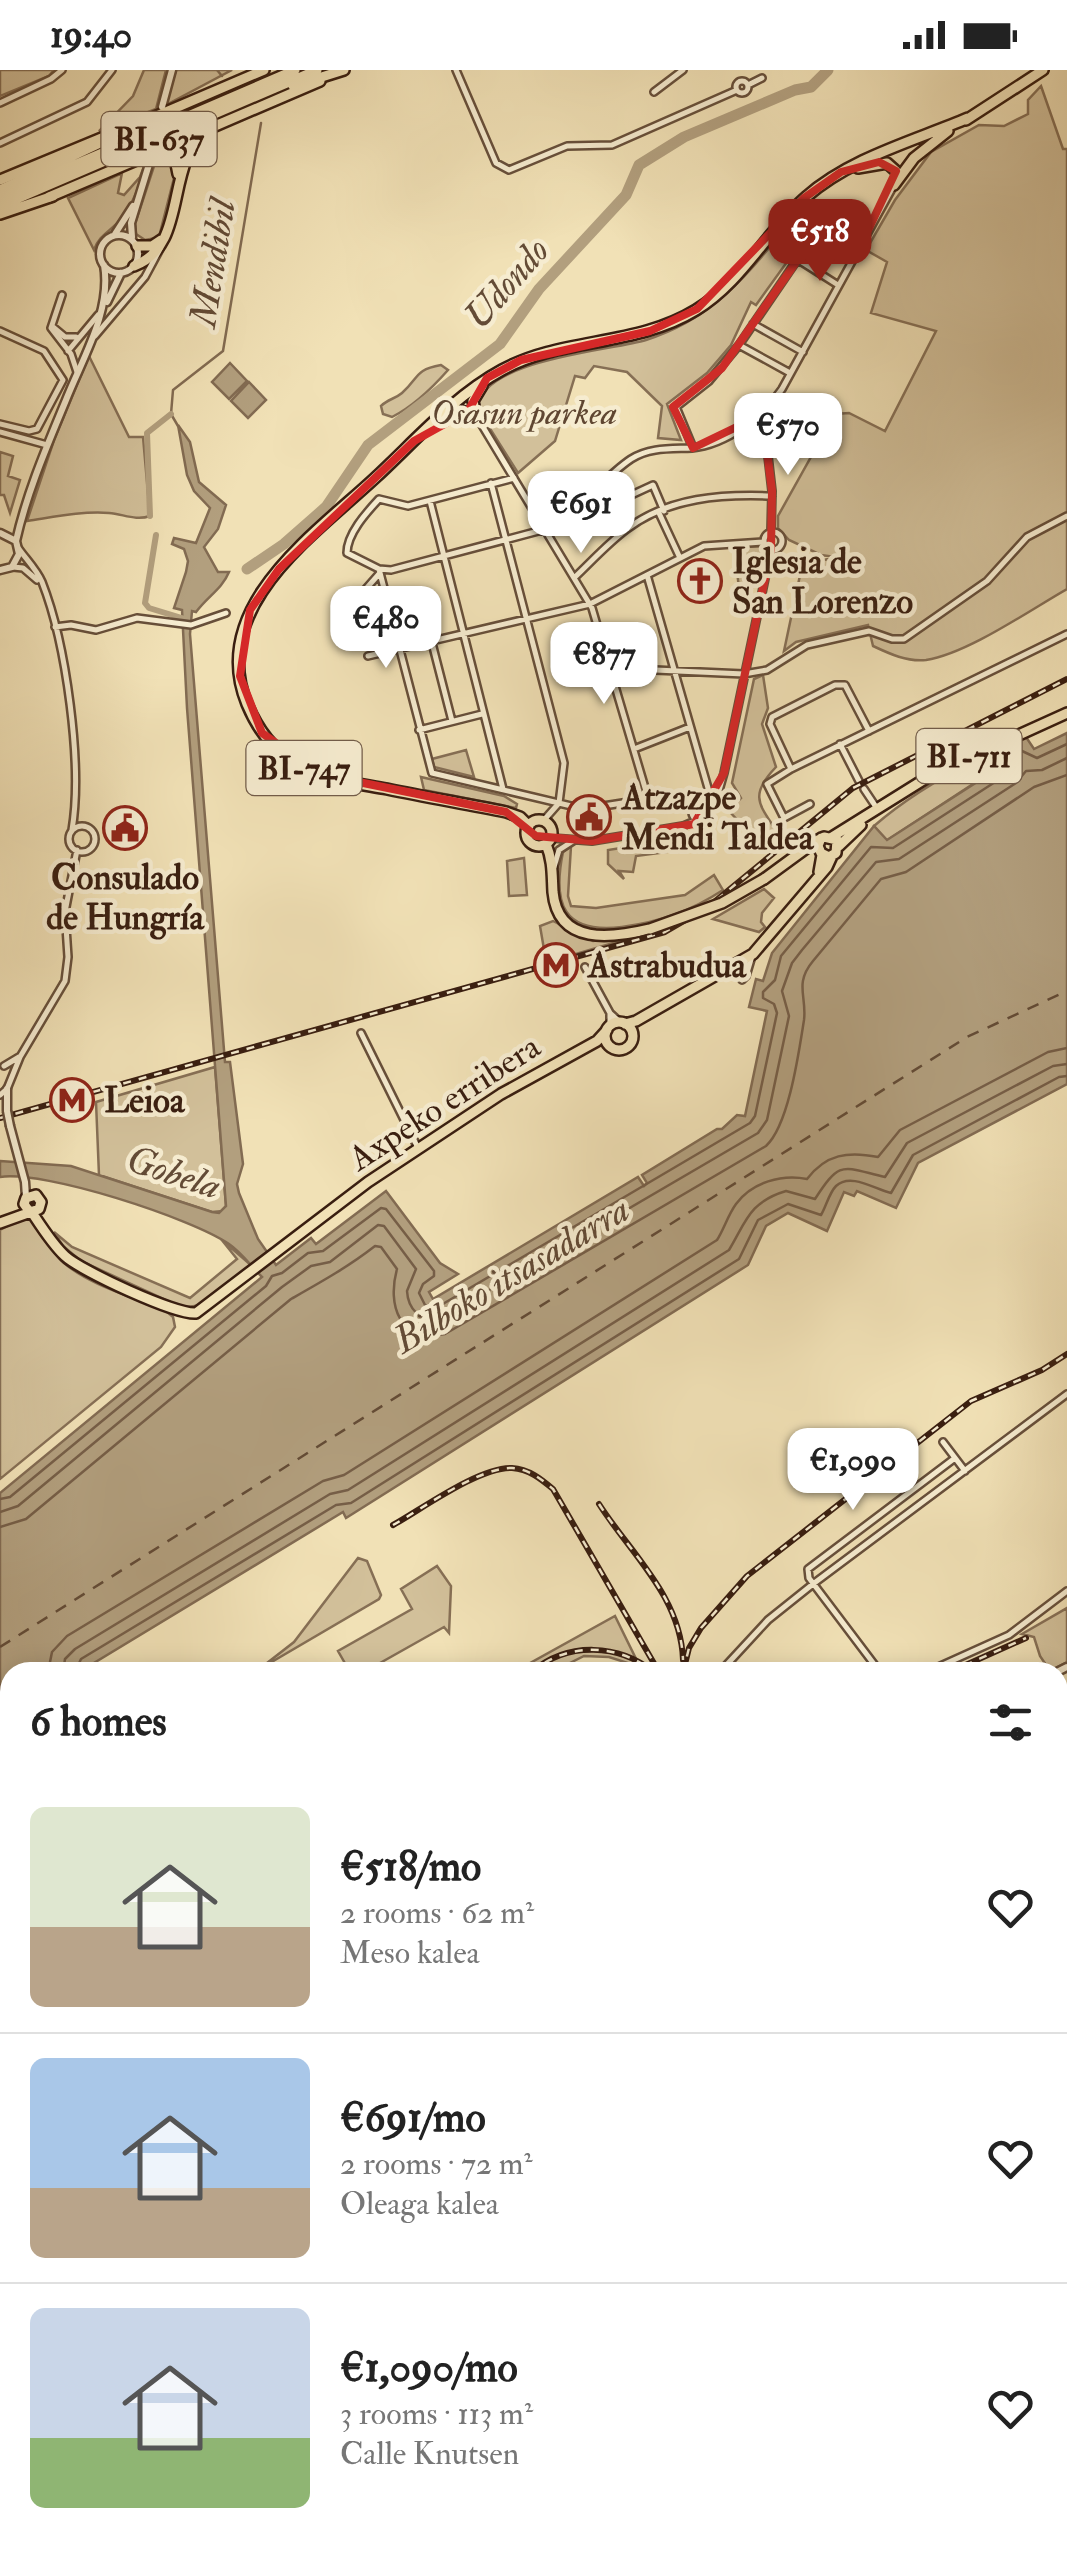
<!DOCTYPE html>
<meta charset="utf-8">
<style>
:root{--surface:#fff;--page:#f6f6f6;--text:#222;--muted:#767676;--line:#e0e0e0;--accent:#8f2418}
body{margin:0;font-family:"IM FELL Double Pica",serif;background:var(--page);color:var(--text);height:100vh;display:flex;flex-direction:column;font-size:38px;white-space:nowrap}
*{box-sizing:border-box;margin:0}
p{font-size:32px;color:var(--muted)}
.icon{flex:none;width:55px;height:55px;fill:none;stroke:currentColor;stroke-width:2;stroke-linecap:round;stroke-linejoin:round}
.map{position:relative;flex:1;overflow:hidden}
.panel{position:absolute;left:0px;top:1592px;width:1068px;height:892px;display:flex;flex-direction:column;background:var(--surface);border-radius:30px 30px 0 0;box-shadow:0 5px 25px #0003}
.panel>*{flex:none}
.price{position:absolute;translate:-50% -85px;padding:0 22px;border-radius:20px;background:#fff;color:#222;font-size:32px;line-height:65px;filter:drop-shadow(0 2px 5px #0008)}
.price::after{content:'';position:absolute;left:50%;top:60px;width:30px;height:22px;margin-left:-15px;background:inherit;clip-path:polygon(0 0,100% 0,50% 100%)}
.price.on{background:var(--accent);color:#fff}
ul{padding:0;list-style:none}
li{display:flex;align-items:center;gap:30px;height:250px;padding:0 30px}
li+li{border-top:2px solid var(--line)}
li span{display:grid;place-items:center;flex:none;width:280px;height:200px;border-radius:15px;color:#555}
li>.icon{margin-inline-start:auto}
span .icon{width:120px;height:120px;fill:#fffc;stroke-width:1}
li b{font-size:42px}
h2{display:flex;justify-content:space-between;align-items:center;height:120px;padding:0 30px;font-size:42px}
.status{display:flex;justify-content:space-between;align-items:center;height:70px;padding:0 50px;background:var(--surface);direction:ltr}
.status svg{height:28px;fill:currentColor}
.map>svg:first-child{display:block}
.green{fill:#d2c09a;stroke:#866f55;stroke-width:2.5}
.water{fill:#b29f7e;stroke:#826b52;stroke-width:2.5}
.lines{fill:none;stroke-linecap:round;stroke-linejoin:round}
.shore{stroke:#765e47;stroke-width:2.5}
.stream{stroke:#826b52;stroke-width:2.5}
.canal{stroke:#b29f7e;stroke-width:6}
.river{stroke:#b29f7e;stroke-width:11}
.ferry{stroke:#634b36;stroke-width:2.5;stroke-dasharray:12 10;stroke-linecap:butt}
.tertiary-tunnel{stroke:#ccba95;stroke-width:6;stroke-dasharray:6 3;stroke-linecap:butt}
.minor-casing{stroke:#674f3a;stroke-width:10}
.tertiary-casing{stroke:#674f3a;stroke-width:11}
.primary-casing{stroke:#391e10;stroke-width:14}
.trunk-casing{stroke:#391e10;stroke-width:14}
.minor{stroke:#f6ecd0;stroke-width:5}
.tertiary{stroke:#f6ecd0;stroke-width:6}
.primary{stroke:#f1e1b6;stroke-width:9}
.trunk{stroke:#f1e1b6;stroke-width:9}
.rail-casing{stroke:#391e10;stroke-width:6}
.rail{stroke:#f6ecd0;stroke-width:2.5;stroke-dasharray:8;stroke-linecap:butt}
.tertiary-bridge-casing{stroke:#674f3a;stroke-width:11;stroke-linecap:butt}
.primary-bridge-casing{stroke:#391e10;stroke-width:14;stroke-linecap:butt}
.tertiary-bridge{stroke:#f6ecd0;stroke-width:6}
.primary-bridge{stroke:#f1e1b6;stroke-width:9}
.marked{fill:none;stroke:#d62828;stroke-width:8;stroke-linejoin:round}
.labels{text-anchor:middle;stroke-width:9;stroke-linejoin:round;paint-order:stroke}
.shield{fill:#f6ecd0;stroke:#725c4a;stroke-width:2.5}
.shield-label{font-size:32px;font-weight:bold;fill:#391e10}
.park-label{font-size:35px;font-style:italic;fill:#5f4632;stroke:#f6ecd0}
.poi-label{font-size:35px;font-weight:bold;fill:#391e10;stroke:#f6ecd0;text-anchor:start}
.street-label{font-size:35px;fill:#391e10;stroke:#f6ecd0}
.water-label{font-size:38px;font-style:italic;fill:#634b36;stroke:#f6ecd0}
</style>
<div class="status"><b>19:40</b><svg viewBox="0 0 49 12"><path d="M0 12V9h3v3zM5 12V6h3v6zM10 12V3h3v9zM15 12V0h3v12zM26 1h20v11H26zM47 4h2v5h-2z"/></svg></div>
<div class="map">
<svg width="1067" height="2483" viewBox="0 0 1067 2483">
<rect width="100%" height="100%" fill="#f1e1b6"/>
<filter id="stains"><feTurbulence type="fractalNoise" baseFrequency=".002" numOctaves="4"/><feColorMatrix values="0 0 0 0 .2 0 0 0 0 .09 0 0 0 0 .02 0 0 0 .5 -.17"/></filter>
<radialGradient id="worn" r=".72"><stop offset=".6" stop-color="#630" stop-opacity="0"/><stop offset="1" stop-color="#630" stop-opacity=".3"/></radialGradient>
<!-- green -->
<path class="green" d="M0,0H54L49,6L0,26Z
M144,0H166L156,39L99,61L133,26Z
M176,0H232L166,35Z
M1041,16L1063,79H1067V519C1030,540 967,584 926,590C907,592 890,584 873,576L868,555L796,572L784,581L803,491L817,492L835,487L821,485L789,470L778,458V446L835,344L849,343L885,361L936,261L871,243L887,192L866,180L895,130L931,82L979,55L1004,56L1028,44V30Z
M161,85L172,91L174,108L160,163L156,168L145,170L136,164L135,154L156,90Z
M145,94C140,114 134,133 121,149C111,161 99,165 94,180L68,128L122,103L118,123L124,125L140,107Z
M807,134H811V142L818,149L756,235L751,232L731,275L707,303L667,334L681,370L658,368L662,336L627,302L594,296L585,308L575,306L555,371L518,403L477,338C482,289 610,281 646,270C725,245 755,191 807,134Z
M89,286L129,367H143L150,446C136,451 123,444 109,443C81,441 54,447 27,451L54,370Z
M441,295L448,300C433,317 412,337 392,347L383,344L381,336C388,329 395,329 402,323C420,307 414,300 441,295Z
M0,382L13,386L8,406L20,410L10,443L4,425H0Z
M761,476L764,482L760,484L748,535C734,514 735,498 746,477Z
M763,605L768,638L762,654L776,697C745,729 763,737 782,770L759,773L729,741L741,728L732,713L754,609Z
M999,679L1005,693L886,771L874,756C912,723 953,700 999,679Z
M466,680L474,707L434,697L432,689Z
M421,707L504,726L517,734L516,738L424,720Z
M665,771L667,782L636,786L633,802L619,801L624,809L608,794V780Z
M571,776L568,826L571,836L596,838L685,825L714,805L723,820C691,841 660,852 622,857C564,864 552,835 563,782Z
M524,788L527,825L509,826L507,791Z
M764,819L774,828L762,843L761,852L765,857L759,862L713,849Z
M553,851L593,871L637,866L559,889L556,883L545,885L540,856Z
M215,997L226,1136L223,1141L212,1142L99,1105L96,1032Z
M22,1148H30C44,1162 49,1180 64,1193C91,1216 134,1227 166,1241L173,1247L175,1257L161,1277L0,1409V1160Z
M54,1162L72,1177L190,1228L237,1189L221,1169L252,1196L206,1234L183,1238L81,1191L63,1176Z
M358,1488L367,1491L381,1525L379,1529L258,1600L294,1572Z
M437,1496L451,1516L449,1563L444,1557L364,1602H350L338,1581L412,1539L401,1519Z
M1067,1538V1592L1050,1601L1040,1586L1034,1567L1022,1564Z
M615,1546L640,1597L609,1587L584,1586L552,1602H514Z
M10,1912V2022L0,2028V1918Z
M10,2374V2475H42L20,2483H0V2376Z
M625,2475H704L702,2483H620Z"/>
<!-- water -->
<path class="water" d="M230,293L247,311L229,329L212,312Z
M249,312L266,330L248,348L231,331Z
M178,355L190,372L199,412L226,435L218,459L204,477L218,502H229C222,519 208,526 196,542L192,541L190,564L225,992H230L243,1094L237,1114L239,1123L258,1169L276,1195L311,1168L316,1174L386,1121L440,1193L458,1204L429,1222L433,1229L638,1107L644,1116L647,1113L642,1105L717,1059H722L737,1045L745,1046L767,941L749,937L756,909L763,911L772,883L874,756L887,770L1005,694L999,679L1026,667L1034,679L1067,663V1014L918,1093L896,1138L857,1121L854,1126L844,1122L827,1161L788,1143L766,1156L748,1195L346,1448L343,1442L79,1602H10V1645L0,1651V1423L262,1207C251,1196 241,1182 229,1174C191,1148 44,1100 0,1107V1091L71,1096L212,1142L219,1143L226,1136L187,638L182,540L174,538L186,502L188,491L184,479L172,474L174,468L196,473L210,438L194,421L187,405Z"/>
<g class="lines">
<!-- shore -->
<path class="shore" d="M0,1429L10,1427L266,1216L272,1206L282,1203L308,1183L323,1181L381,1138L386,1139L434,1201V1206L423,1214L419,1223L425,1235L436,1238L750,1053L755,1046L777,943L774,934L763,928V922L775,910L781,886L871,777L893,778L1009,703L1014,697L1016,682L1022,681L1037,688L1067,674
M0,1442L18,1436L282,1217L311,1196L330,1192L378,1155L384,1156L416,1199L407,1221C408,1239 420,1251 438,1250L758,1063L767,1050L789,946L782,921L792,893L802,880L876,792L899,789L1016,713L1026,701L1042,700L1067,688
M0,1457L26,1449L291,1229C321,1212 348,1197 375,1176L381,1177L397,1199C387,1235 399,1273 445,1264L766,1076C789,1055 799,981 804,950C807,926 794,914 813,891L881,809L906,802L1034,717L1067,705
M48,1602L52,1582L67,1566L323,1411L344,1405L717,1170C724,1159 728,1145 736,1134C752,1112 782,1104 807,1109C826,1084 848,1081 878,1087L900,1060L1048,982L1067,978
M63,1602L65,1589L75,1579L330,1424L348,1420L729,1180C746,1152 749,1132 786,1121L815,1129C841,1089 842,1097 885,1107L907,1073L1053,996L1067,994
M75,1602L81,1589L336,1435L351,1433L739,1189L758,1150L788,1134L821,1145C826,1137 829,1123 836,1116C851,1102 876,1120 891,1123L913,1085L1059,1007L1067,1006"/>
<!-- stream -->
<path class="stream" d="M217,0L222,6
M178,356L171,344L173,320L223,281L261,53
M1065,1692H1067"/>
<!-- canal -->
<path class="canal" d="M150,446L147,363L171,344
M156,465L145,533L149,538L185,549"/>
<!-- river -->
<path class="river" d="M247,499L284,474L326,437L368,375L500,274L539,219L626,125L639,95L684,67L795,20L811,17L828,0"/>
<!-- ferry -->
<path class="ferry" d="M0,1577L967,967L1067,921"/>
<!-- tertiary-tunnel -->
<path class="tertiary-tunnel" d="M299,2475L303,2483"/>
<!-- minor casing -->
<g class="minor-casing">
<path id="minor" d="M456,0L496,93L509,100L567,76L612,75L737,20
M736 17a6 6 0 1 1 12 0a6 6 0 1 1-12 0Z
M748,15L762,8
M654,22L683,0
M0,33L51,9L62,0
M0,73L87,32L112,0
M797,189L838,215
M62,225L51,258L71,284L77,302
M753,254L803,282
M53,257L65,267H76
M0,261L44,281L63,310L37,359L29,361L0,354
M95,266L145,207L160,179
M739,275L823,152L832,151L863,171
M68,281L98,245
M763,342L772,421L771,462
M477,347L592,538L648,728
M0,362L47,375
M693,378L676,337L709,311L739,275L790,303
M491,413L564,693L559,733L544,750
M602,414L628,457
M430,431L503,719
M614,433L653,415L664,441
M659,443L680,488
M764 471a9 9 0 1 1 18 0a9 9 0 1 1-18 0Z
M19,479C26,489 37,500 42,512C66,573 83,695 72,760
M13,497L23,498L37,510
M379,499L391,500L546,459C579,443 601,409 631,389C650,377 671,379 692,378C726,375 764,346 782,319L894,115
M379,499L432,703L584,739L661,727L699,733
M379,499L347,483C347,464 366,443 379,429L408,436L514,408
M647,505L710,725L706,734
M574,508C591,492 608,473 627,459C669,427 722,424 772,426
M350,537L379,504
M55,557L71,555L96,560L137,548L191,555L226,543
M432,573L452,651
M368,586L590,534L704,476L763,472
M611,598L744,604L767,600L807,575L869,561L892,569H904L987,511L1027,467L1067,446
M419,660L482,644
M840,674L859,711
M634,679L690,657
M791,699L770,654L772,647L835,615H845L869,661
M864,719L876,737
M692 742a9 9 0 1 1 18 0a9 9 0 1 1-18 0Z
M810,734L784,748L767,714L791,699L1067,564
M709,736L718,724L724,703L771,480
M69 769a13 13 0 1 1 26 0a13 13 0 1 1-26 0Z
M552,768L592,771L683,756L697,750
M554,797L559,780L573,771
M585,897L610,943L621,953
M742,910L746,906L752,886
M610,956V943
M361,963L418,1078
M4,996L19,987
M0,1025L7,1019L20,987L65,911L68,887L65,842L77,780
M943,1372L965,1401
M720,1602L768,1550L813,1514L1067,1324
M880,1602L809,1508L808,1499L955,1388
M927,1602L1009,1565L1067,1521
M1058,1624H1067
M0,2112L10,2104
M0,2127L10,2118
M0,2196L10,2186
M0,2215L10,2207
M0,2220L10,2230
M0,2268L10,2266
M0,2317L10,2308
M0,2338L10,2330
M0,2361L10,2352
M0,2375L10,2373
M0,2404L10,2399
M161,2475L164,2483
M427,2475L430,2483
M510,2475L513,2483
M37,2483L53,2475
M322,2483L328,2475
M440,2483L459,2475
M615,2483L616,2475"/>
</g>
<!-- tertiary casing -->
<g class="tertiary-casing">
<path id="tertiary" d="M162,37L172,0
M115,164L133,136
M100 184a19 19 0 1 1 38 0a19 19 0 1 1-38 0Z
M132,167L131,153L150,91
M107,232L121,203
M0,463L16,471L19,484L12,497L0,500
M16,471C27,422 47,376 66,330C82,289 112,241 104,195
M7,1041V1019
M10,1056L25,1112L26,1127
M1057,1602L1067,1597
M0,2281L10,2275
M178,2483L188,2475"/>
</g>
<!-- primary casing -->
<g class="primary-casing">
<path id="primary" d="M966,50L1043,0
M138,54L264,0
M159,81L175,89L178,104
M858,98L887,93L896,101
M0,110L109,65
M894,115L914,88L948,61
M49,127L200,63
M137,176H152L161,170
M134,196C190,175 163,94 208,59L320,11
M449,346L459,340L476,346
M476,346L473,331L482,316
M526 763a13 13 0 1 1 26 0a13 13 0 1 1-26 0Z
M529,756L520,747L506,742C466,734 426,727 387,719C355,713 321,710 293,692C271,678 257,658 247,634C207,537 315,464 375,408C415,371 454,326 502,300C562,267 636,277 696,240C742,212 766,162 806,127C850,88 914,71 968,48
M832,767L933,704L1067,643
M546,774C553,791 552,805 553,822C558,876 612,868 650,859
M839,776L861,755
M819,802L822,785
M764,809L816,771L824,767L837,770L836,783L829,787L821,783L818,776L821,768
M605 966a14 14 0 1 1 28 0a14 14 0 1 1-28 0Z
M625,954L636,951L753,884L827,797L832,786
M31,1141C41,1156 52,1174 65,1186C81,1201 176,1245 196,1243L368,1112L501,1024L597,971L607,960
M0,1153L39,1139L41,1132L36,1125L26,1128L24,1134L29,1141
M1058,1679L1067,1666
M1058,2388L1067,2397
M1058,2403L1067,2412
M705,2483L706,2475
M715,2483L717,2475"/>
</g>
<!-- trunk casing -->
<g class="trunk-casing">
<path id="trunk" d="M293,16L344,0
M0,120L145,52
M0,127L295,0
M0,136L317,0
M0,144L53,126"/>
</g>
<!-- minor -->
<use href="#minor" class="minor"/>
<!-- tertiary -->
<use href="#tertiary" class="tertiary"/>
<!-- primary -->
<use href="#primary" class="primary"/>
<!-- trunk -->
<use href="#trunk" class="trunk"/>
<!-- rail casing -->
<g class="rail-casing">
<path id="rail" d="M0,1048L665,862L708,837L853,718L1067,609
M599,1434C631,1484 681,1527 683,1590
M393,1455C422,1439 479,1397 512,1398C529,1399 541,1409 553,1419L659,1602
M532,1602C568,1571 619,1574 654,1602
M683,1602L689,1578L701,1558L747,1506L971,1331L1042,1300L1067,1284
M950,1602L1026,1568
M1058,1703L1067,1706
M1058,1768L1067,1765
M0,2146L10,2139
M731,2483L732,2475"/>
</g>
<!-- rail -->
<use href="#rail" class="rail"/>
<!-- tertiary-bridge casing -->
<g class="tertiary-bridge-casing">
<path id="tertiary-bridge" d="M7,1041L10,1056"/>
</g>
<!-- primary-bridge casing -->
<g class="primary-bridge-casing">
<path id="primary-bridge" d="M650,859L722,833L764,809"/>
</g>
<!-- tertiary-bridge -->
<use href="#tertiary-bridge" class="tertiary-bridge"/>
<!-- primary-bridge -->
<use href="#primary-bridge" class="primary-bridge"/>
</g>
<!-- marked area -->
<path class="marked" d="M879,92L896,101L863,171L827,148L722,298L673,337L693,378L749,351L764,358L772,421L771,480L724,703L694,754L592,771L536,766L506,742L319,704L262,663L240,606L250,540L279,499L414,371L468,341L487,308L521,290L650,261L697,239L804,128L841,102Z"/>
<!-- icons -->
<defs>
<g id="church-ring" transform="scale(2.25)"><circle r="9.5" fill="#f6ecd0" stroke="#8f2418" stroke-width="1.5"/><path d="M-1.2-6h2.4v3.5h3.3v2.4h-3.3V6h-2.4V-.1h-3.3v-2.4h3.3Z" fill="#8f2418"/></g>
<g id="civic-ring" transform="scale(2.25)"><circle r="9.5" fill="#f6ecd0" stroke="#8f2418" stroke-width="1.5"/><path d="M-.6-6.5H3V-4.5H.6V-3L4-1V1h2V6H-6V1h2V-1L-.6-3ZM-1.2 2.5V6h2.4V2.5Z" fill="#8f2418"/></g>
<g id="metro-ring" transform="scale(2.25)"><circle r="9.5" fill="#f6ecd0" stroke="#8f2418" stroke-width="1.5"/><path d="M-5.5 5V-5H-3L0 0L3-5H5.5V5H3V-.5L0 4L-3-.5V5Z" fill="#8f2418"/></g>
</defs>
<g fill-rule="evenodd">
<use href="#church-ring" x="700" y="511"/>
<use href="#civic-ring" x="589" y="747"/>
<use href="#civic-ring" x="125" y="758"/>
<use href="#metro-ring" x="556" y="895"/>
<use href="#metro-ring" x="72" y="1030"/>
</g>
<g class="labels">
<!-- shield labels -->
<g class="shield">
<rect x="101.5" y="42" width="115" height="54" rx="8"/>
<rect x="916.5" y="659" width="105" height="54" rx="8"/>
<rect x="246.5" y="671" width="115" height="54" rx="8"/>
</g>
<g class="shield-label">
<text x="159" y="80">BI-637</text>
<text x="969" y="697">BI-711</text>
<text x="304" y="709">BI-747</text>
</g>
<!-- park labels -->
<g class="park-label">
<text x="524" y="354">Osasun parkea</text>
</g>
<!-- poi labels -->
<g class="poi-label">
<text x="732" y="503">Iglesia de<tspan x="732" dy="40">San Lorenzo</tspan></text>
<text x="622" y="739">Atzazpe<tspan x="622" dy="40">Mendi Taldea</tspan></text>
<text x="125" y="819" text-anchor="middle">Consulado<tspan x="125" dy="40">de Hungría</tspan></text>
<text x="588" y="907">Astrabudua</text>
<text x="104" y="1042">Leioa</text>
</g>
<!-- street labels -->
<g class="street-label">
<text transform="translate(444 1032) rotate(-33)" y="12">Axpeko erribera</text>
</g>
<!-- water labels -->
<g class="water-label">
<text transform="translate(212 193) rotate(-81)" y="13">Mendibil</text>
<text transform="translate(506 213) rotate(-49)" y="13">Udondo</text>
<text transform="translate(174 1102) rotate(18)" y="13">Gobela</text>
<text transform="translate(511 1204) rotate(-31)" y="13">Bilboko itsasadarra</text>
</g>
</g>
<rect width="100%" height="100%" filter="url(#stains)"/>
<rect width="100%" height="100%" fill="url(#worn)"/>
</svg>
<b class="price on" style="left:820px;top:214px">€518</b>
<b class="price" style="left:788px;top:408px">€570</b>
<b class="price" style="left:581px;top:486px">€691</b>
<b class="price" style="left:386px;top:601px">€480</b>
<b class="price" style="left:604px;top:637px">€877</b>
<b class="price" style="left:853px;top:1443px">€1,090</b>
<section class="panel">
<h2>6 homes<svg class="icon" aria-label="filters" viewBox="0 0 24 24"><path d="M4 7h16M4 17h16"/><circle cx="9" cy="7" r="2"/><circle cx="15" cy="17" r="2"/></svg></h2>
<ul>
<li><span style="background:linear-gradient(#dfe7d0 60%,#b9a48a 0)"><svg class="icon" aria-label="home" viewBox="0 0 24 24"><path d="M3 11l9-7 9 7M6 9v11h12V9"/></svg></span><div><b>€518/mo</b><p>2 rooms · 62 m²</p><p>Meso kalea</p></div><svg class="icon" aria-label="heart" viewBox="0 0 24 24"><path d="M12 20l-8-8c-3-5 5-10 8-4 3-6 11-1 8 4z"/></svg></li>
<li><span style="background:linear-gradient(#a9c7e8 65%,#b9a48a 0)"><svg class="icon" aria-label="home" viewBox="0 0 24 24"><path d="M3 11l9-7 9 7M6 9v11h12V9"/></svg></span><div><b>€691/mo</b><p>2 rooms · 72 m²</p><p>Oleaga kalea</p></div><svg class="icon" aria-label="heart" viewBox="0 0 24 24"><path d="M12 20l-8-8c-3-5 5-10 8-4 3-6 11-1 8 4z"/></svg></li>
<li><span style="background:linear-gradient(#c9d6e8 65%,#8fb573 0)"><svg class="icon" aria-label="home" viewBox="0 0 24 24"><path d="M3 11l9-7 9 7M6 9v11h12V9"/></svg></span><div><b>€1,090/mo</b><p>3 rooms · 113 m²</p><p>Calle Knutsen</p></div><svg class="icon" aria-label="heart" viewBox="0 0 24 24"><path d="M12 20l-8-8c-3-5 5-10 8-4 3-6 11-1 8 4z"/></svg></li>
</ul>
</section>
</div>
